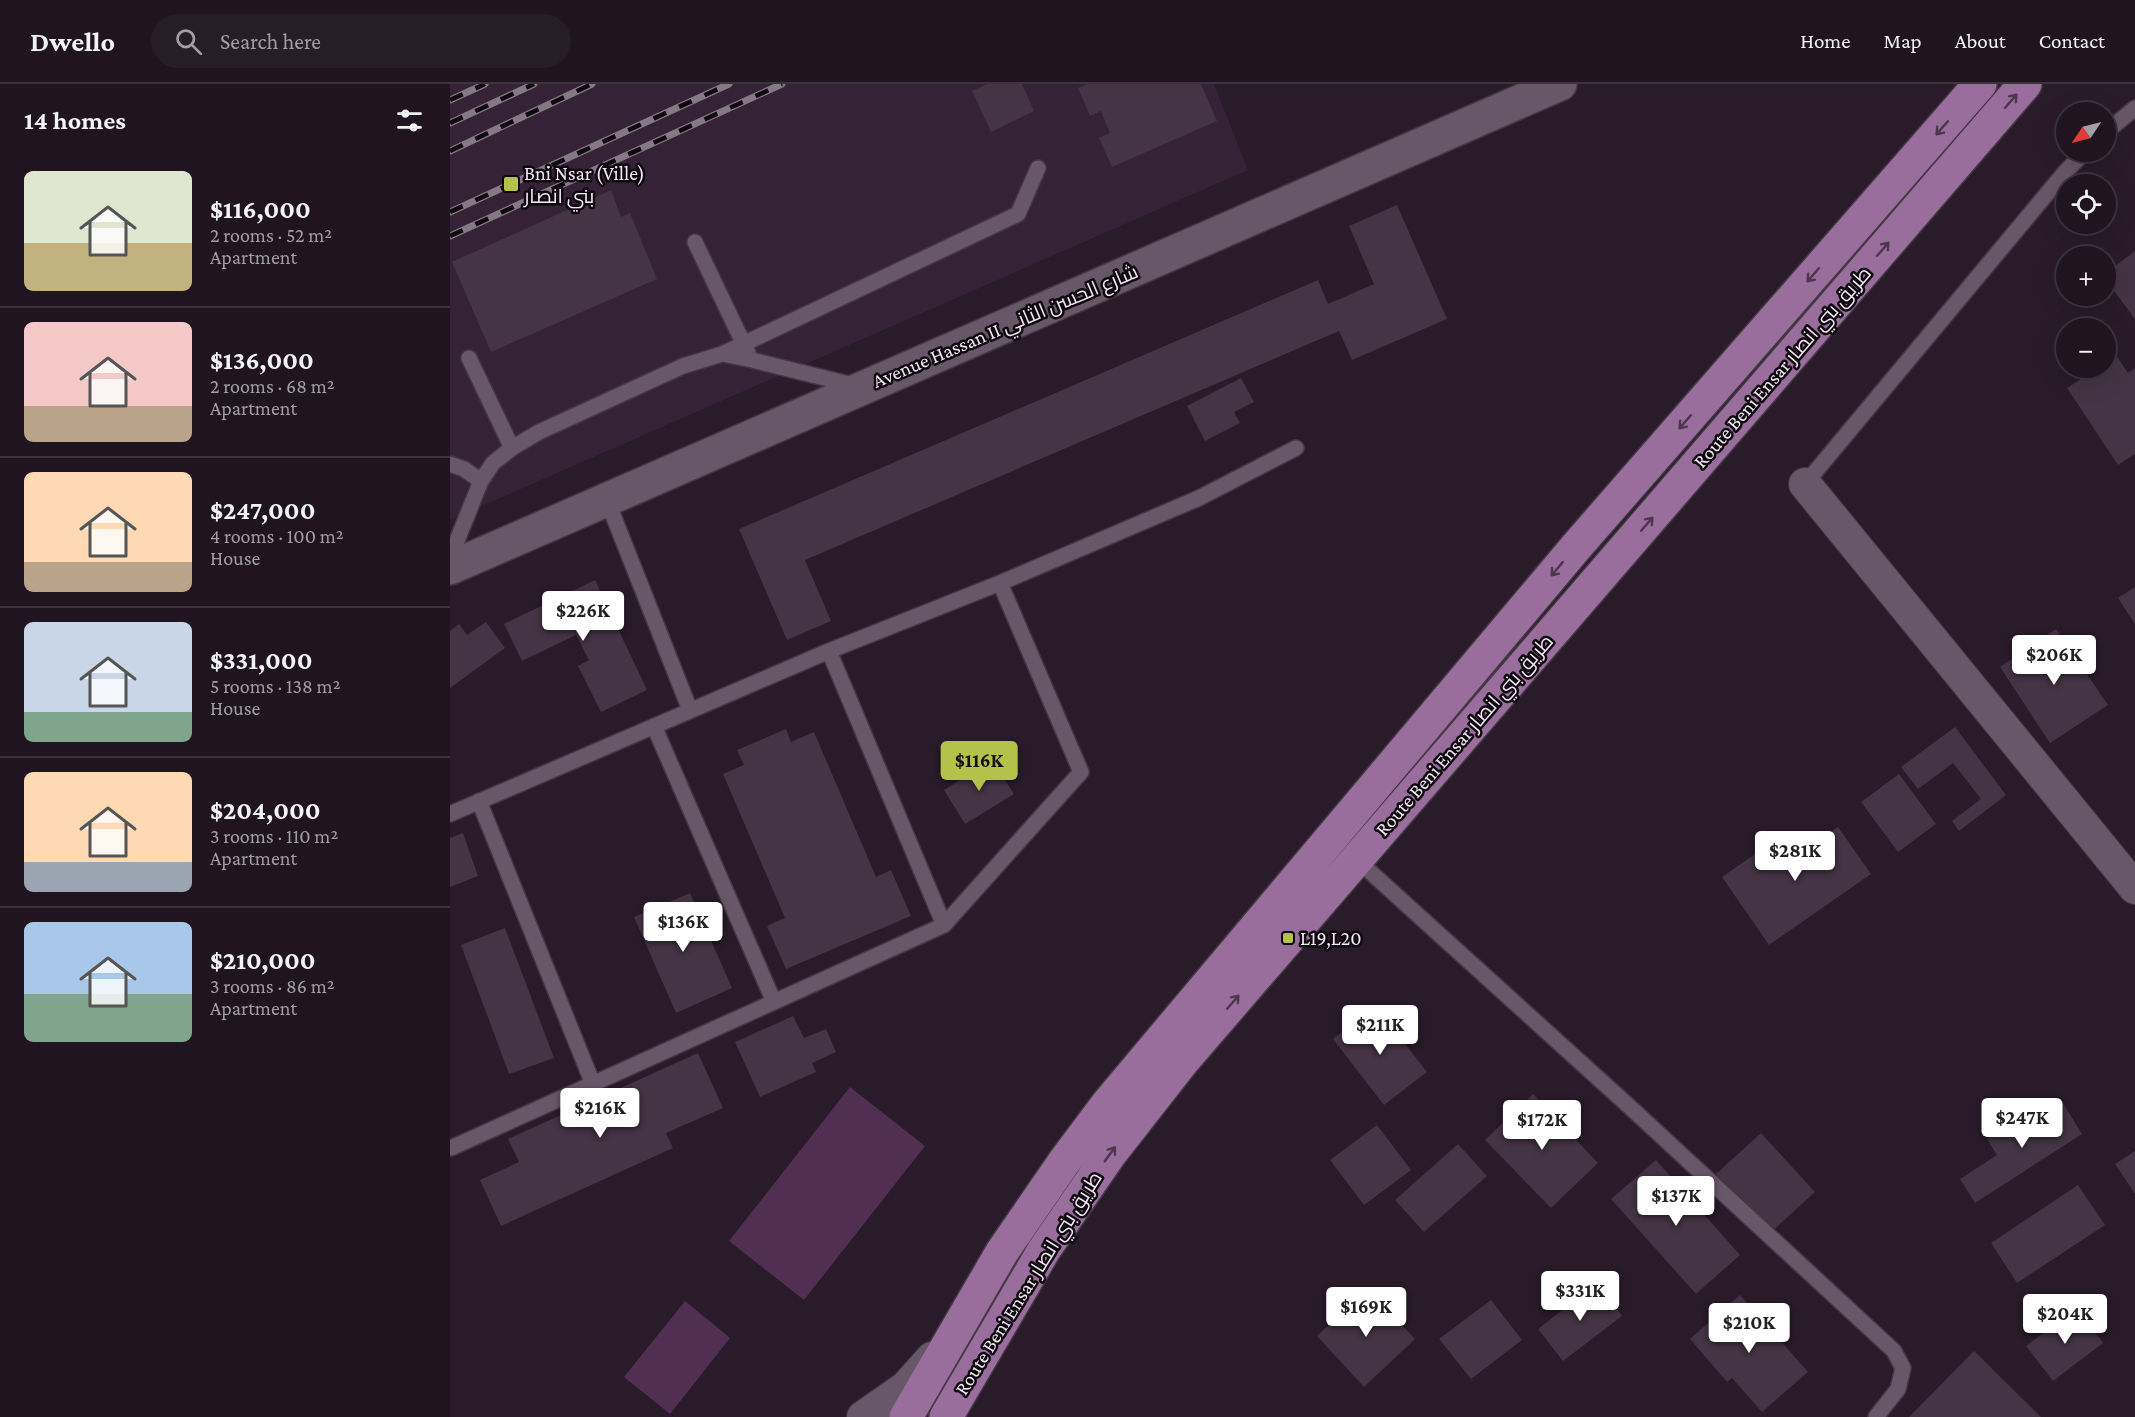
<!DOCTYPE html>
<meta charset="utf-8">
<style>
:root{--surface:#1f1420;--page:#271d29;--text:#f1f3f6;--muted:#a19ea5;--line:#3c333e;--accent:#b5c249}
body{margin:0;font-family:"Crimson Pro",Cairo,serif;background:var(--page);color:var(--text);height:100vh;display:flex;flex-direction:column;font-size:22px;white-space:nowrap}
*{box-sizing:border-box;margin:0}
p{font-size:20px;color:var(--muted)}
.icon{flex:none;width:33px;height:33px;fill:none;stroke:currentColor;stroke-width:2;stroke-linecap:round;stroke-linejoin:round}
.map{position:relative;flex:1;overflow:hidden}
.sheet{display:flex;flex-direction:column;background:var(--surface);width:450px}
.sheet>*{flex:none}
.needle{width:39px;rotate:235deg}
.controls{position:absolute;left:1606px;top:18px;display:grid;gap:12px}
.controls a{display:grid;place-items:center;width:60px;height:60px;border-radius:50%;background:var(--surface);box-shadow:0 6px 24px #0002,0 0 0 2px var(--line);font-size:30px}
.price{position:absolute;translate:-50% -51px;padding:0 14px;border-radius:6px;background:#fff;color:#222;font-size:20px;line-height:39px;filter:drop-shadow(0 2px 3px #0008)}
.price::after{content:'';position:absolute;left:50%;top:36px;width:18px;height:14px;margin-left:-9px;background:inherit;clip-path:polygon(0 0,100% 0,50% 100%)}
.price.selected{background:var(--accent);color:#111}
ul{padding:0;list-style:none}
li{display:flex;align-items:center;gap:18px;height:150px;padding:0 24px}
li+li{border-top:2px solid var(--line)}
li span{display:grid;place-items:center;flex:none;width:168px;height:120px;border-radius:9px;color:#555}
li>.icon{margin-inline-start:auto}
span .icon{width:72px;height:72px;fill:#fffc;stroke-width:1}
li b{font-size:26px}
h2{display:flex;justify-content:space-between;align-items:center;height:72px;padding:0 24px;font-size:26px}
header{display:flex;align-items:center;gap:36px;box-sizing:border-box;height:84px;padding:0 30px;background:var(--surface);border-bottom:2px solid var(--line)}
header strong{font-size:28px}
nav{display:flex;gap:33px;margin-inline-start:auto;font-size:21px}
.search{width:420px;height:54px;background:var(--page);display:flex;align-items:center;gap:15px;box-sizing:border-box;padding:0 21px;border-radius:33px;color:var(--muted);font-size:22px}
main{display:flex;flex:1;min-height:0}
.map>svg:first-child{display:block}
.built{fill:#352236}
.green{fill:#512f53}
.building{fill:#443445}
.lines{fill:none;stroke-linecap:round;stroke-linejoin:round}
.service-casing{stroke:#433744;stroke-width:18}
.minor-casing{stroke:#433744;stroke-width:34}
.tertiary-casing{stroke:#433744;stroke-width:36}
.trunk-casing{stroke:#433744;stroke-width:36}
.service{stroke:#685769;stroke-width:15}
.minor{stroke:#685769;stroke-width:32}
.tertiary{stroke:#685769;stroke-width:33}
.trunk{stroke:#9a6e9c;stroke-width:33}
.rail-casing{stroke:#857986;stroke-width:7}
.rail{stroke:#0e080f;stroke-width:4.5;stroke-dasharray:14;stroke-linecap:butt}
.oneway{stroke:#4d364e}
.poi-dot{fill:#b5c249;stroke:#0e080f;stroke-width:2}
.labels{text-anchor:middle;stroke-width:5;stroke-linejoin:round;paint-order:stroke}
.poi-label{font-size:20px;fill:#f2e8f3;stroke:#0e080f;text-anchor:start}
.street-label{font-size:20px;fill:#f2e8f3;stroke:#0e080f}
</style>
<header>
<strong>Dwello</strong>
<div class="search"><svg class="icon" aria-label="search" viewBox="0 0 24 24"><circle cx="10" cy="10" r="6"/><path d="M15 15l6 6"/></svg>Search here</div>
<nav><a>Home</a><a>Map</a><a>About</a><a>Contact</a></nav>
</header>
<main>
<section class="sheet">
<h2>14 homes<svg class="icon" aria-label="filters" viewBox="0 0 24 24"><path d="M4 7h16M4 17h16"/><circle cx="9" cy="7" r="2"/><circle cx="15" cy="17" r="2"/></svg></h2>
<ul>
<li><span style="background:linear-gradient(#dfe7d0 60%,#c2b280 0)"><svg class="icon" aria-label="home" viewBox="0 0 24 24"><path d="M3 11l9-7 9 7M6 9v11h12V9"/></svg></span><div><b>$116,000</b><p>2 rooms · 52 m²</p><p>Apartment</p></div></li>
<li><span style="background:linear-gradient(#f6c9c9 70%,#b9a48a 0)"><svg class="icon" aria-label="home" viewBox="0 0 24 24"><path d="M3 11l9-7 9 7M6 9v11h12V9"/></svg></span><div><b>$136,000</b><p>2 rooms · 68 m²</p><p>Apartment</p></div></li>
<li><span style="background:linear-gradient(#ffd9b3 75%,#b9a48a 0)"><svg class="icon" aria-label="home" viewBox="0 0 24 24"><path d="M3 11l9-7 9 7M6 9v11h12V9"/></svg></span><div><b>$247,000</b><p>4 rooms · 100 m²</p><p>House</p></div></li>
<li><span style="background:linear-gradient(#c9d6e8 75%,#7fa58c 0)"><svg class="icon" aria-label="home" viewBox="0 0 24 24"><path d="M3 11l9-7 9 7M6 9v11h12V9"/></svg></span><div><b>$331,000</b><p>5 rooms · 138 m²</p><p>House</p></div></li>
<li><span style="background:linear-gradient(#ffd9b3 75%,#9aa5b1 0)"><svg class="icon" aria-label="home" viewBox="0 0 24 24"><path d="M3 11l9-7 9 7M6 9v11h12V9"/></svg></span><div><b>$204,000</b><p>3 rooms · 110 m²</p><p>Apartment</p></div></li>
<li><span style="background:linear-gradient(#a9c7e8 60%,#7fa58c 0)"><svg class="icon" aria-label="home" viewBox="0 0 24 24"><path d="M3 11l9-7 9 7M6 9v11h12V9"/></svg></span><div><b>$210,000</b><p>3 rooms · 86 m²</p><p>Apartment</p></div></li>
</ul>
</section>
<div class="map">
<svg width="1685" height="1333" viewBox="0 0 1685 1333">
<rect width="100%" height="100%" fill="#291b2a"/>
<!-- built -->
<path class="built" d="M0,0H764L798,86L0,436Z"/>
<!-- green -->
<path class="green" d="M400,1003L475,1062L354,1216L279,1157Z
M235,1217L280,1254L220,1330L174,1293Z"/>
<!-- building -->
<path class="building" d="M537,0H572L584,27L541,48L522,7Z
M638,0H751L767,37L662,83L649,54L660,49L651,27L640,32L628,4Z
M161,106L171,133L180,129L207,195L41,268L2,178Z
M947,121L997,235L902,276L889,247L355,476L381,537L337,556L289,445L868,196L878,220L924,200L899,142Z
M1685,167V235L1656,196V189Z
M1656,256L1678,289L1685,284V370L1668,381L1617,304L1645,286L1643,284H1656Z
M791,294L804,318L784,328L790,339L755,357L737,322Z
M145,496L197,606L151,628L128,582L139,576L126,551L72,577L54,540Z
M1685,503V540L1668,514Z
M36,538L55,564L0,604V547L9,540L17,551Z
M1606,545L1658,621L1600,659L1550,583Z
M1505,643L1556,711L1509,747L1502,737L1531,715L1503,679L1468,705L1451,683Z
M336,645L341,658L364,648L426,793L441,786L461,832L336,885L317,842L335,834L273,690L294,681L287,666Z
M542,676L564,710L515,740L494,706Z
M1449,690L1486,740L1448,768L1411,718Z
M1388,743L1421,790L1319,861L1272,793L1328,754L1343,775Z
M13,749L28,792L0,803V754Z
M240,809L282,904L226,929L184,833Z
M55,844L104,974L59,990L11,861Z
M926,922L977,988L934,1021L883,955Z
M343,932L354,954L376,945L386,968L362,979L366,988L310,1013L285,958Z
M248,969L273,1024L216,1049L223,1064L51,1142L30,1096L69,1078L58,1055Z
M1083,1010L1148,1079L1101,1124L1035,1056Z
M1611,1016L1632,1050L1525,1119L1510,1095L1547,1071L1537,1055L1576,1029L1580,1036Z
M927,1041L961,1086L914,1121L880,1076Z
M1311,1049L1365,1108L1320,1149L1266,1090Z
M1008,1060L1037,1092L974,1148L945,1116Z
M1685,1067V1110L1665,1080Z
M1206,1076L1290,1171L1246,1210L1161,1115Z
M1628,1101L1655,1141L1567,1199L1541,1159Z
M1147,1199L1172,1232L1113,1277L1088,1245Z
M917,1204L965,1255L914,1303L867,1252Z
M1290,1211L1358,1288L1312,1328L1282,1294L1277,1298L1240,1255Z
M1041,1216L1072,1256L1021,1295L989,1255Z
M1627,1224L1653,1259L1603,1297L1576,1262Z
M1524,1267L1591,1333H1459Z"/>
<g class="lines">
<!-- service casing -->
<g class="service-casing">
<path id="service" d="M1656,48L1685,24
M245,158L298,269
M272,270L568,130L588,84
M19,274L62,364
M0,380L14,385L31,397
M1355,400L1615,88L1635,68
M157,416L240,626
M0,474L31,397L43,379L62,364L89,348L233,282L272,270L302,276L407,302
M379,567L494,841
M204,642L324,918
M29,717L143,1000
M0,730L379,567L550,499L749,414L846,364
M906,775L1181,1024L1444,1267L1453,1284L1448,1305L1426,1333
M1,1064L494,841L631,688L550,499"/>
</g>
<!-- minor casing -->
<g class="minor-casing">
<path id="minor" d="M1355,400L1685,804
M413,1333L456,1303L482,1274"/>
</g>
<!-- tertiary casing -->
<g class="tertiary-casing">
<path id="tertiary" d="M0,484L1110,0"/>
</g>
<!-- trunk casing -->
<g class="trunk-casing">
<path id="trunk" d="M456,1333L552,1168L614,1078L659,1018L1126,463L1530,0
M496,1333L594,1166L660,1070L732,978L1575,0"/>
</g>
<!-- service -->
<use href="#service" class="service"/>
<!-- minor -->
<use href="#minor" class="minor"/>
<!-- tertiary -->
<use href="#tertiary" class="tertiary"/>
<!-- trunk -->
<use href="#trunk" class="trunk"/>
<!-- rail casing -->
<g class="rail-casing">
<path id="rail" d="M0,16L35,0
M0,39L84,0
M0,67L142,0
M0,128L279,0
M0,152L332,0"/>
</g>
<!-- rail -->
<use href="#rail" class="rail"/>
</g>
<!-- one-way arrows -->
<defs><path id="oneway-shaft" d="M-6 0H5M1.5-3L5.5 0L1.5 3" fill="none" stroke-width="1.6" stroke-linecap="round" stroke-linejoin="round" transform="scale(1.5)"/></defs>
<g class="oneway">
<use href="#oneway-shaft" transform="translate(1561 17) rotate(-49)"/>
<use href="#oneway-shaft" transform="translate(1492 44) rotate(131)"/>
<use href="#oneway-shaft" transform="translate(1433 165) rotate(-49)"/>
<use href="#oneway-shaft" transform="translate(1363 191) rotate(131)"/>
<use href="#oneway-shaft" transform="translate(1235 338) rotate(131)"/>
<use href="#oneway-shaft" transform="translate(1197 440) rotate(-49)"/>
<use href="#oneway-shaft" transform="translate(1107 485) rotate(130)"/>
<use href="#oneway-shaft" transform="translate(783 918) rotate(-49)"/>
<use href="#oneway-shaft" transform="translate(660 1070) rotate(-54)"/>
</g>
<!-- markers -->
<g class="poi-dot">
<rect x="53" y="92" width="16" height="16" rx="3"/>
<rect x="832" y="848" width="12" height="12" rx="3"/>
</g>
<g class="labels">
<!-- poi labels -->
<g class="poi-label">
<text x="74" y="96">Bni Nsar (Ville)<tspan x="74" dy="23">بني انصار</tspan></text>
<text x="850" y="861">L19,L20</text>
</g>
<!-- street labels -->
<g class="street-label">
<text transform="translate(555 242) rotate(-23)" y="7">Avenue Hassan II شارع الحسن الثاني</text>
<text transform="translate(1332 283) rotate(-49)" y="7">Route Beni Ensar طريق بني انصار</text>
<text transform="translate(1014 651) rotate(-49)" y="7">Route Beni Ensar طريق بني انصار</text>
<text transform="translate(578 1199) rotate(-58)" y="7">Route Beni Ensar طريق بني انصار</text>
</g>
</g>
</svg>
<div class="controls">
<a><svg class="needle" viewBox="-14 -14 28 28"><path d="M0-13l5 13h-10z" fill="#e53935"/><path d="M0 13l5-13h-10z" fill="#a19ea5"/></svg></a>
<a><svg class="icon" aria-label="locate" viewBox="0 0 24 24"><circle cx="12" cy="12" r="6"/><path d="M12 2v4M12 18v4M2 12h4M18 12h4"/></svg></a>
<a>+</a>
<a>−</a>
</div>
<b class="price" style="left:133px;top:558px">$226K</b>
<b class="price" style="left:1604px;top:602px">$206K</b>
<b class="price selected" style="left:529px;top:708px">$116K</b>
<b class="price" style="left:1345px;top:798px">$281K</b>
<b class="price" style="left:233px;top:869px">$136K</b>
<b class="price" style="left:930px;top:972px">$211K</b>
<b class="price" style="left:150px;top:1055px">$216K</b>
<b class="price" style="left:1572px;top:1065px">$247K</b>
<b class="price" style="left:1092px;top:1067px">$172K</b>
<b class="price" style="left:1226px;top:1143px">$137K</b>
<b class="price" style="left:1130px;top:1238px">$331K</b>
<b class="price" style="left:916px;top:1254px">$169K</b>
<b class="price" style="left:1615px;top:1261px">$204K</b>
<b class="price" style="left:1299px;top:1270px">$210K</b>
</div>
</main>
